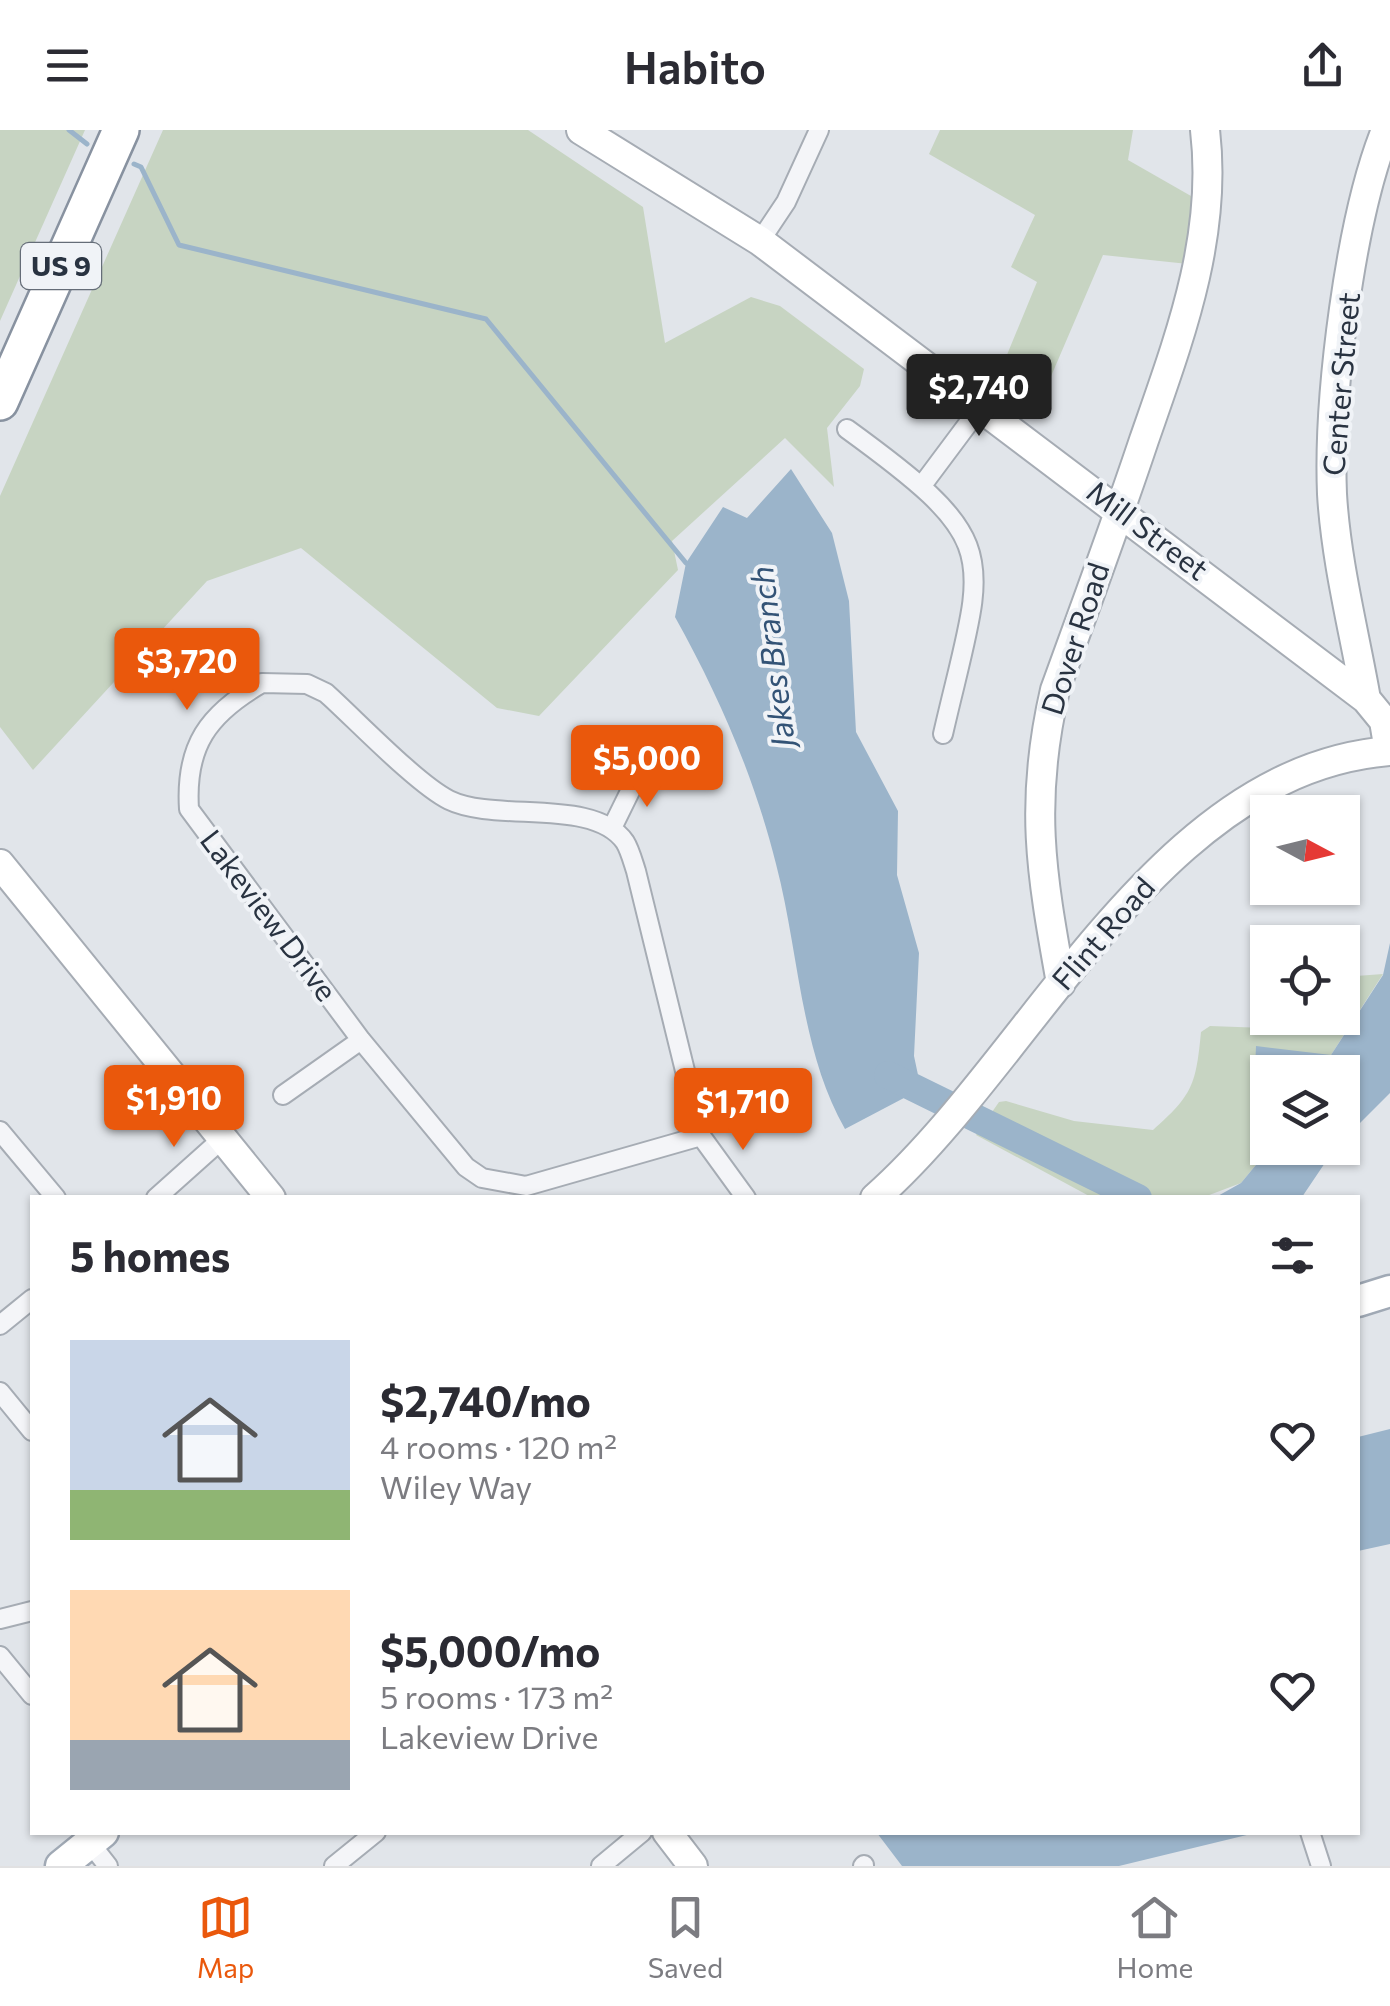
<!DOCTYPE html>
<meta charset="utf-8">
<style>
:root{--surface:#fff;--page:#f2f2f3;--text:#2b2b33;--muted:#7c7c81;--line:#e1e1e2;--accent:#ea580c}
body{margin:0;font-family:Commissioner,sans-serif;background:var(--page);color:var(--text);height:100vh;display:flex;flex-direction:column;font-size:38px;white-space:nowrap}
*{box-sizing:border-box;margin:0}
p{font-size:32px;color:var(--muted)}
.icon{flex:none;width:55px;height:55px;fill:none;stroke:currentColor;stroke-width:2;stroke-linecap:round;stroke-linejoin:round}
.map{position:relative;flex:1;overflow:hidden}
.drawer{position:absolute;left:30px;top:1065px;width:1330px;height:640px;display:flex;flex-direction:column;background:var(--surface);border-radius:0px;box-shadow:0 2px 8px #0004}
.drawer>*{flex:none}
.needle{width:65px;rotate:97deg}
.controls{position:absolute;left:1250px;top:665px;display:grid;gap:20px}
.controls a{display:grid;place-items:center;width:110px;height:110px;border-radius:0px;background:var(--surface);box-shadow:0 2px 8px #0004;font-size:50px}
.price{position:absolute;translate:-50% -85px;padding:0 22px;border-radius:10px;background:var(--accent);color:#fff;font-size:32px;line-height:65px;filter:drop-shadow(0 2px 5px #0008)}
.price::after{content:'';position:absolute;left:50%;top:60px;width:30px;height:22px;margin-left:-15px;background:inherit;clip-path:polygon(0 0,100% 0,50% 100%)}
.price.active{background:#222;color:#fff}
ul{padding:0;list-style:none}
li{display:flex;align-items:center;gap:30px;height:250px;padding:0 40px}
li span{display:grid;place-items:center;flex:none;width:280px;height:200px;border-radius:0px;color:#555}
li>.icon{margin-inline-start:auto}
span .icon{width:120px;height:120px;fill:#fffc;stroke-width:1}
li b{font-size:42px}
h2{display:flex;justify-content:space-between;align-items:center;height:120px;padding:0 40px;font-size:42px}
header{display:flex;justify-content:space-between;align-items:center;height:130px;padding:0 40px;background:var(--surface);font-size:45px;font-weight:600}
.menu{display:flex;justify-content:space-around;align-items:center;height:140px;border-top:2px solid var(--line);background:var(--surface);font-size:28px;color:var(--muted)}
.menu a{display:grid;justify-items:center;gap:5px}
.menu .active{color:var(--accent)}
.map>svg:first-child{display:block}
.green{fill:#c7d4c2}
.water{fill:#9bb4ca}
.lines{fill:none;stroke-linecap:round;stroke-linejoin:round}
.stream{stroke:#9bb4ca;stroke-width:5}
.river{stroke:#9bb4ca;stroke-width:28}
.street-casing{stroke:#a6acb4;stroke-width:22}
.secondary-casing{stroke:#a6acb4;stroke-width:32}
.primary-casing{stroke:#a0a9b5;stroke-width:35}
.highway-casing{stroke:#8892a0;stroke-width:40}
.street{stroke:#f4f5f8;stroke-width:18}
.secondary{stroke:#fff;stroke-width:28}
.primary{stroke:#fff;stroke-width:30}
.highway{stroke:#fff;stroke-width:35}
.labels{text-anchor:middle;stroke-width:8;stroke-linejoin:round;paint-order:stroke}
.shield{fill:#f0f3f7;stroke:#656d78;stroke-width:2.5}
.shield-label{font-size:28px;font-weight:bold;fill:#293341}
.street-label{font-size:30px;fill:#293341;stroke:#f0f3f7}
.water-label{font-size:32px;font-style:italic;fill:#335376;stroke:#f0f3f7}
</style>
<header><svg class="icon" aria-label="menu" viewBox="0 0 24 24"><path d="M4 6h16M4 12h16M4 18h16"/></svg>Habito<svg class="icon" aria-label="share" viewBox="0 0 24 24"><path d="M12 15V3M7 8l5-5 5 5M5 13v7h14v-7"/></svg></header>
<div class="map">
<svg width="1390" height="1736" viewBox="0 0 1390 1736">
<rect width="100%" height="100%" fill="#e1e5ea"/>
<!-- green -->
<path class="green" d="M0,0H85L0,191Z
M163,0H528L643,77L665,213L751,167L780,176L864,239L860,256L827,298L834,357L785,308L672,411L678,440L539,586L497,578L301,418L207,451L33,640L0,597V366Z
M940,0H1133L1128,30L1198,70L1188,134L1103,125L1037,279L997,249L1037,152L1011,137L1035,85L929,24Z
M1383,844L1331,925L1255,940L1267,947L1270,1018L1241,1053L1204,1067H1091L976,1005L999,972L1006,971L1074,991L1153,1000C1193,965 1196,954 1201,902L1210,896L1265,898L1289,888H1342L1343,847Z"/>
<!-- water -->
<path class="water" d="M791,339L832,403L849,471L856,602L898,681L897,745L919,823L914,926L921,959L845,999C800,920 799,821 776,734C754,646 719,566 675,487L686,433L723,377L747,388Z
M1390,813V963L1343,1010L1342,942H1268L1267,947L1255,940L1256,916L1331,925L1383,845Z
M1270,1018H1335L1302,1067H1216L1241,1053Z
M1390,1299V1414L1358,1421V1307Z
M877,1703H1255L1119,1736H902Z"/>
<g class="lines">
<!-- stream -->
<path class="stream" d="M69,0L87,14
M134,34L141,37L179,115L486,189L686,433"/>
<!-- river -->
<path class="river" d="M888,945L1138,1068"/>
<!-- street casing -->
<g class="street-casing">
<path id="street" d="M760,111L786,72L819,0
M847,299C1008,416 985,422 943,604
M923,354L982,275
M612,698L640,641
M283,965L361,910
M0,1001L56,1068
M701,1006L526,1056L482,1048L466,1037L361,910L189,679C185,616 208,584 262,553L307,554L326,563C355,589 417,654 449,670C496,693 594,667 625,712C630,720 633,732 636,741L701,1006L746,1068
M156,1068L222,1009
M0,1195L32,1169
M0,1262L32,1301
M0,1489L32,1481
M0,1526L32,1565
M1310,1702L1321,1736
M90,1713L108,1736
M334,1736L376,1702
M601,1736L642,1702
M863,1736L864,1735"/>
</g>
<!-- secondary casing -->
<g class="secondary-casing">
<path id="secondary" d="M581,0L760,111L1366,569L1384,591L1389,621
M1366,569C1354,501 1336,432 1332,364C1328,267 1350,89 1386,0
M0,734L271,1068
M1061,853C1041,742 1029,673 1055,560C1085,477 1116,394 1144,310C1179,209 1218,108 1205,0
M875,1068C1033,929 1157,639 1390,621
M667,1702L693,1736"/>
</g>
<!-- primary casing -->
<g class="primary-casing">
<path id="primary" d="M1358,1171L1390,1161
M61,1736L103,1702"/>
</g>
<!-- highway casing -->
<g class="highway-casing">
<path id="highway" d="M0,272L121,0"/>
</g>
<!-- street -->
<use href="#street" class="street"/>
<!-- secondary -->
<use href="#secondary" class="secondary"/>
<!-- primary -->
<use href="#primary" class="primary"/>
<!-- highway -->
<use href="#highway" class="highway"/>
</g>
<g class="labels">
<!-- shield labels -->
<rect class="shield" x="21" y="113" width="80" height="46" rx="8"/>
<g class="shield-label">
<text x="61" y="146">US 9</text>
</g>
<!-- street labels -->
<g class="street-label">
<text transform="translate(1342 254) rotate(-85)" y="10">Center Street</text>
<text transform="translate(1147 401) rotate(37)" y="10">Mill Street</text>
<text transform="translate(1076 509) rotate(-72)" y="10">Dover Road</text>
<text transform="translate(268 786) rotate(53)" y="10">Lakeview Drive</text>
<text transform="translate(1104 804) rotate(-49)" y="10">Flint Road</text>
</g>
<!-- water labels -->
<g class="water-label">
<text transform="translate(773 527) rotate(-97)" y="11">Jakes Branch</text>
</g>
</g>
</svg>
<div class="controls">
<a><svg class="needle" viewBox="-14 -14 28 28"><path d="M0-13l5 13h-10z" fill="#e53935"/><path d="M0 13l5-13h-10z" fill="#7c7c81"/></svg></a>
<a><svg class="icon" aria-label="locate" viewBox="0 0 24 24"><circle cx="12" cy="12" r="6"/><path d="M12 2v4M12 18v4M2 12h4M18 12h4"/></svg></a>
<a><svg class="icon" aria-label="layers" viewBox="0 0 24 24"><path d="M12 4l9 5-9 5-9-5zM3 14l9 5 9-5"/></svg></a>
</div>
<b class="price active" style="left:979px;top:309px">$2,740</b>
<b class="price" style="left:187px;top:583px">$3,720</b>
<b class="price" style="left:647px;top:680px">$5,000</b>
<b class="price" style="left:174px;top:1020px">$1,910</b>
<b class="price" style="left:743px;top:1023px">$1,710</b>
<section class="drawer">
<h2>5 homes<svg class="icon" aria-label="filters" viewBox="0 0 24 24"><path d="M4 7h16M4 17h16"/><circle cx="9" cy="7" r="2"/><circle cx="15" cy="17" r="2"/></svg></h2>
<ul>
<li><span style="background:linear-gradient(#c9d6e8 75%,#8fb573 0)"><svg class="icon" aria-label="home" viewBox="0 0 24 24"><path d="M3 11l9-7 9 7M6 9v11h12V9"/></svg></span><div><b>$2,740/mo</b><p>4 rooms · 120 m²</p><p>Wiley Way</p></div><svg class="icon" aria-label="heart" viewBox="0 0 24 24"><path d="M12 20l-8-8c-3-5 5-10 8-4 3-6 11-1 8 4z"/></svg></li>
<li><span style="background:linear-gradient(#ffd9b3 75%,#9aa5b1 0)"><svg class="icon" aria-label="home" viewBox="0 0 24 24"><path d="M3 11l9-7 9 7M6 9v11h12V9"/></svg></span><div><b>$5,000/mo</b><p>5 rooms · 173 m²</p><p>Lakeview Drive</p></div><svg class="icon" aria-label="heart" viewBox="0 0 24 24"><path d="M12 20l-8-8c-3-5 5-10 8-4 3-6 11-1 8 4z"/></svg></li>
</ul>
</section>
</div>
<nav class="menu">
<a class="active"><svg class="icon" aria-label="map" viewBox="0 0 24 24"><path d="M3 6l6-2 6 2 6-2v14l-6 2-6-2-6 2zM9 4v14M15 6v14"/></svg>Map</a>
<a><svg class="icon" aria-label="saved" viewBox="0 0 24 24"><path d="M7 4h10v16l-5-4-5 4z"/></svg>Saved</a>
<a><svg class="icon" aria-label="home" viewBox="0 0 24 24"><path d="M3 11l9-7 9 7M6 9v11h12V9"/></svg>Home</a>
</nav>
